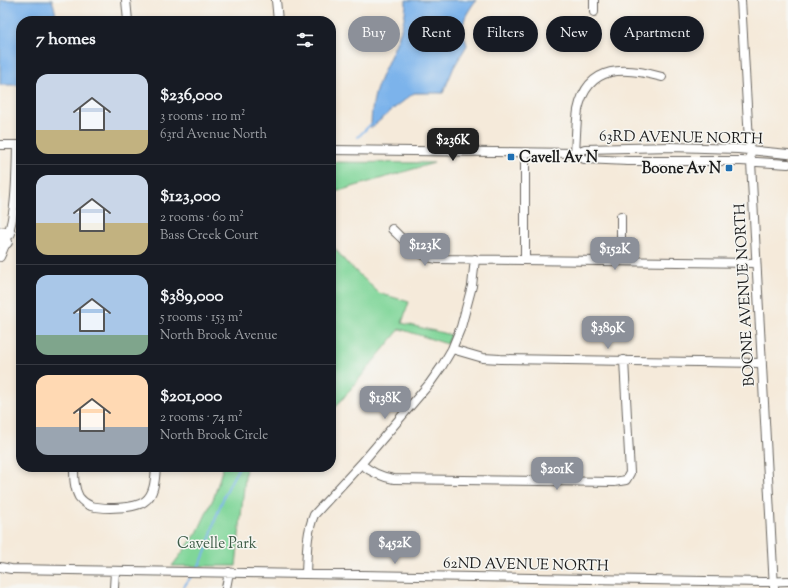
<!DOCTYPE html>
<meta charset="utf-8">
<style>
:root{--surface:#171b24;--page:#20242c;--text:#f1f3f6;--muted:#9ea1a6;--line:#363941;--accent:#8c9099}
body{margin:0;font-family:"Sorts Mill Goudy",serif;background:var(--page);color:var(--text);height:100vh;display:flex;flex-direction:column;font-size:15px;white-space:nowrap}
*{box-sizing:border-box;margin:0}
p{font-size:13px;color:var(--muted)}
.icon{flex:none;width:22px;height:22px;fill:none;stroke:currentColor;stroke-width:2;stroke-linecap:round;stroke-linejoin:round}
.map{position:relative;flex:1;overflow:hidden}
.details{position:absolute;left:16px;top:16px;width:320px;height:456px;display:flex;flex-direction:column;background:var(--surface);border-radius:16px;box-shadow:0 2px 6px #0003}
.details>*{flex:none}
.banner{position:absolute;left:348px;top:16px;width:380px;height:36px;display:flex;gap:8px}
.price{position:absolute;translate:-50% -34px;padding:0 9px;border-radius:8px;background:var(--accent);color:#fff;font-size:13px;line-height:26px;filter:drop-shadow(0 1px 2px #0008)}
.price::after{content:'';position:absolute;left:50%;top:24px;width:12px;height:9px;margin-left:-6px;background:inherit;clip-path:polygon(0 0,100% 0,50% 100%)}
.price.on{background:#222;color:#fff}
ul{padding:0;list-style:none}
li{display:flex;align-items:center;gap:12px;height:100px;padding:0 20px}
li+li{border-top:1px solid var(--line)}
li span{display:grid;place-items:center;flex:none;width:112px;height:80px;border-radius:12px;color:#555}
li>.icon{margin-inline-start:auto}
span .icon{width:48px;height:48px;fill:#fffc;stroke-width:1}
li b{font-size:17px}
h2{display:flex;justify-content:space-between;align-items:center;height:48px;padding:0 20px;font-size:17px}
.pill{padding:0 14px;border-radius:18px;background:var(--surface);box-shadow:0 2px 6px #0003;font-size:14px;line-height:36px}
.pill.on{background:var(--accent);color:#fff}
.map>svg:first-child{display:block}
.green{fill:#80d699;stroke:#4e795a}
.water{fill:#7bb3eb;stroke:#4c6884}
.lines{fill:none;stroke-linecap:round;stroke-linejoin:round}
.stream{stroke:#7bb3eb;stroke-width:2}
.minor-casing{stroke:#68645e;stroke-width:10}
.highway-casing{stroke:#68645e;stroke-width:14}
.minor{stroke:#fff;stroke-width:8}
.highway{stroke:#fff;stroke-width:12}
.poi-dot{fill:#1f6fb2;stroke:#f6f6f2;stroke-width:1.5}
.labels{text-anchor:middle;stroke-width:3;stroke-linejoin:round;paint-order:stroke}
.street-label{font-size:15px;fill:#1c1c1c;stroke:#f6f6f2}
.poi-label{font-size:15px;font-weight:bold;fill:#1c1c1c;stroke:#f6f6f2;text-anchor:start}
.park-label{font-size:15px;fill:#3f5d48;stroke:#f6f6f2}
</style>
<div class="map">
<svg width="788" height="588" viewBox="0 0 788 588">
<rect width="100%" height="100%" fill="#f6f6f2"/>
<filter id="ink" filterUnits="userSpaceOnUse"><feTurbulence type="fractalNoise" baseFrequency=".025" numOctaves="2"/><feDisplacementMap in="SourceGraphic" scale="8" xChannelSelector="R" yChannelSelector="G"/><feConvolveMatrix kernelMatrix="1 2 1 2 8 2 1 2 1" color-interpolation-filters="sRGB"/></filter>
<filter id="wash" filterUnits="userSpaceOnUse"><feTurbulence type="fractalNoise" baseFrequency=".012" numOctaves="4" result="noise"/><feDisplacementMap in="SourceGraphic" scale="16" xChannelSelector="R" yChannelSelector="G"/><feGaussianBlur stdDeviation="0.9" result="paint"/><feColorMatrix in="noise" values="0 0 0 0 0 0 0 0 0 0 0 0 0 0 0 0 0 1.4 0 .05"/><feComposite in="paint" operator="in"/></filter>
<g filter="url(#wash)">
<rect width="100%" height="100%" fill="#f5eada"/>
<!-- green -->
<path class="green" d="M331,162L434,163L335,192L333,246L345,261L379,293L409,302L402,323L451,335L447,344L400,329L331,413Z
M223,467H246L236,566H172L197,533L214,497Z"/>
<!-- water -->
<path class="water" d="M0,0H52C55,7 55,14 58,21H21V85H0Z
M406,0H476C463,19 460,22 467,45L454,67L443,93H414L392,110L371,128C371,117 372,106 375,94C384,63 406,34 406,0Z"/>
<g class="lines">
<!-- stream -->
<path class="stream" d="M358,137L371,124
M331,175L334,168
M197,569C207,554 210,537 215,520C221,502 229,484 239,467
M183,588L193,574"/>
</g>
</g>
<g filter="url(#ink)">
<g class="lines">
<!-- minor casing -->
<g class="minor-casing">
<path id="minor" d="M126,0L128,21
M276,0L278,21
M741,0L749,141L751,162L774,588
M594,12V0
M0,145H21
M331,150L575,153L585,149L671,147L738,149L788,154
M575,153L584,159L628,161H741L788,164
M575,153C576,139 576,124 578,110C588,63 626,67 662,77
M392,229C407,243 417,256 437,259L756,263
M0,257C17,220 16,185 17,145
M525,260V153
M621,261V216
M452,349L483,358L500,359L762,363
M361,464C372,473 381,477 394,479L614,482L626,480L630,473L624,360
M74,467C74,477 74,488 79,497C82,501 86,504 91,506C103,509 136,509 145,501C155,494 155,478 156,467
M0,567L11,569L763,582L788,581
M306,574C307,554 306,534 314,515L361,464L430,383L442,366L452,349L461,327L472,286L475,259
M114,588L115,571
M226,588L229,572"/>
</g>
<!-- highway casing -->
<g class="highway-casing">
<path id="highway" d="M0,234L9,233
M0,242H6"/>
</g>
<!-- minor -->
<use href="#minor" class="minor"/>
<!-- highway -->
<use href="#highway" class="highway"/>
</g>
</g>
<!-- markers -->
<g class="poi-dot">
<rect x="507" y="153" width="8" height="8" rx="2"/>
<rect x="725" y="164" width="8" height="8" rx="2"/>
</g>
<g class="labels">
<!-- street labels -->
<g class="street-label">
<text transform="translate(681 137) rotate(1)" y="5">63RD AVENUE NORTH</text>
<text transform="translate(744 295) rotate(-93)" y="5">BOONE AVENUE NORTH</text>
<text transform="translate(526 564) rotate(1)" y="5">62ND AVENUE NORTH</text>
</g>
<!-- poi labels -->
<g class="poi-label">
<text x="519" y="162">Cavell Av N</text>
<text x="721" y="173" text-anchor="end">Boone Av N</text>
</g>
<!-- park labels -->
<g class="park-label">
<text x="217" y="548">Cavelle Park</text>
</g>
</g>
</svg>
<b class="price on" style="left:453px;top:162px">$236K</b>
<b class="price" style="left:425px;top:267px">$123K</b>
<b class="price" style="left:615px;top:271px">$152K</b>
<b class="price" style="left:608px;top:350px">$389K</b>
<b class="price" style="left:385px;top:420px">$138K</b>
<b class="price" style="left:557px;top:491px">$201K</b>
<b class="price" style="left:395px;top:565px">$452K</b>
<div class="banner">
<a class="pill on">Buy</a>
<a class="pill">Rent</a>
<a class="pill">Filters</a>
<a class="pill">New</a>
<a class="pill">Apartment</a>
</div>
<section class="details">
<h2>7 homes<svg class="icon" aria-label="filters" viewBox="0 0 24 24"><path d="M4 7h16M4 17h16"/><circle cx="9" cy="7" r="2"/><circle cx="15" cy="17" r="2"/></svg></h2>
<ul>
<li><span style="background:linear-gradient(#c9d6e8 70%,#c2b280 0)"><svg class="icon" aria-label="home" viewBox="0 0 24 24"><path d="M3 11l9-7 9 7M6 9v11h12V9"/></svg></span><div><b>$236,000</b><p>3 rooms · 110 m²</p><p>63rd Avenue North</p></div></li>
<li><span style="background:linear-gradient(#c9d6e8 60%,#c2b280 0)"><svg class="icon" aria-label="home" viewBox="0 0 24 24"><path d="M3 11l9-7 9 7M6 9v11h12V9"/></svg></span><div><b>$123,000</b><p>2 rooms · 60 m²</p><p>Bass Creek Court</p></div></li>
<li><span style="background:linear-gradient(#a9c7e8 75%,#7fa58c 0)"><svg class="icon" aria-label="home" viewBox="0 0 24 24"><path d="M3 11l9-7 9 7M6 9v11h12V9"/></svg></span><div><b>$389,000</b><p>5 rooms · 153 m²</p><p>North Brook Avenue</p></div></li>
<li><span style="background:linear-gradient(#ffd9b3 65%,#9aa5b1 0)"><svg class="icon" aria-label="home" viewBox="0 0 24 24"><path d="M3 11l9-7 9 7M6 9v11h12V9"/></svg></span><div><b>$201,000</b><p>2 rooms · 74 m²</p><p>North Brook Circle</p></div></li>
</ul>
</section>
</div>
